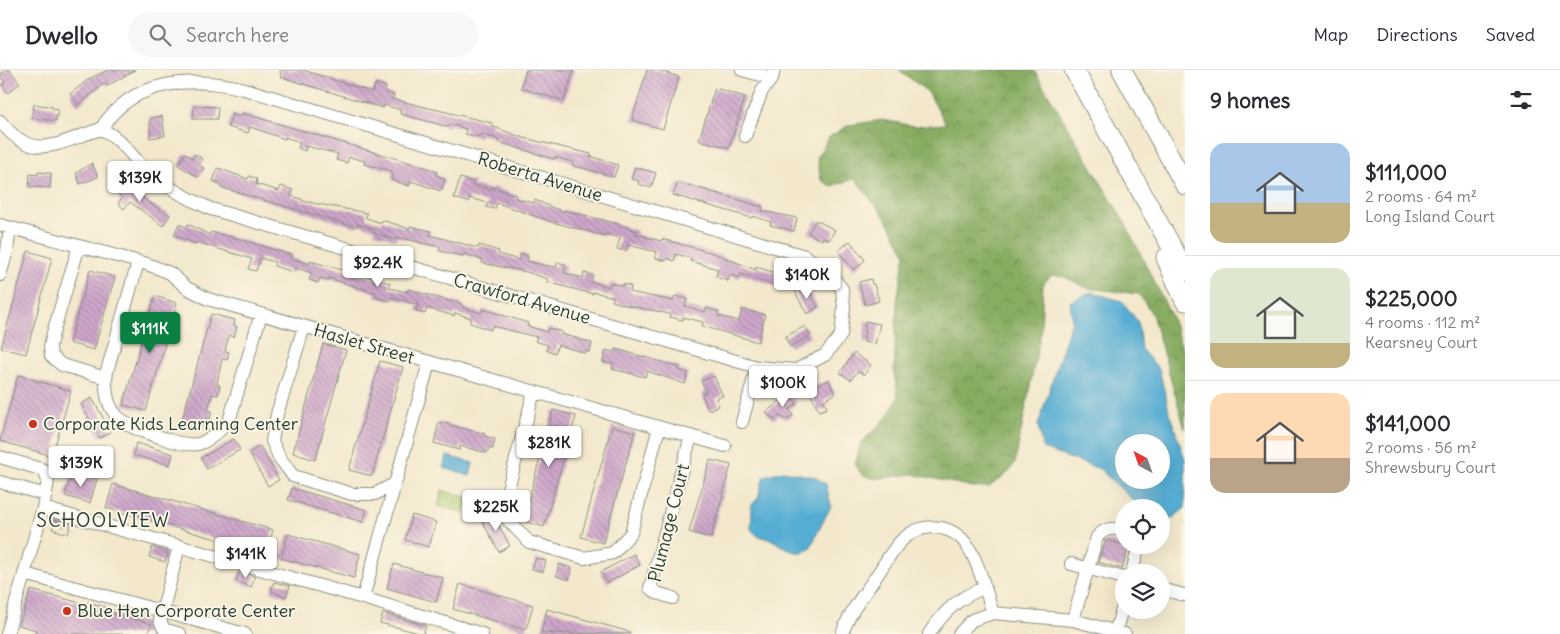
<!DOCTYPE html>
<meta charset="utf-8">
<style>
:root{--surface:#fff;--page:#f7f7f7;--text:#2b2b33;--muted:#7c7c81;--line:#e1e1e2;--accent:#0b8043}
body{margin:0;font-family:Delius,sans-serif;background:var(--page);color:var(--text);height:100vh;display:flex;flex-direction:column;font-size:19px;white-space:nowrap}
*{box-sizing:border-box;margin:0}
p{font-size:16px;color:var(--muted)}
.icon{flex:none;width:28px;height:28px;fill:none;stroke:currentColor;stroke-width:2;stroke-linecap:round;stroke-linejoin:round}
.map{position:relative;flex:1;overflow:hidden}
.drawer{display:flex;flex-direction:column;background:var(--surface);width:375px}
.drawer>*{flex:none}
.needle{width:32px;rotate:319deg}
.fabs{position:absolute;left:1115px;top:364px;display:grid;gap:10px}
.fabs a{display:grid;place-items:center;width:55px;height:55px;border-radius:50%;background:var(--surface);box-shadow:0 5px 20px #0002;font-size:25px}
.price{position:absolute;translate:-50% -42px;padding:0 11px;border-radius:5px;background:#fff;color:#222;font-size:16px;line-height:32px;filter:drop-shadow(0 1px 2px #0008)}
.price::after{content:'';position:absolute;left:50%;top:30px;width:15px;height:11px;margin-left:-8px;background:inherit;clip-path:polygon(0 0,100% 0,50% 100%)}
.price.selected{background:var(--accent);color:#fff}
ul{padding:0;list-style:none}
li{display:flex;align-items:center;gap:15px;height:125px;padding:0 25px}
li+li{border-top:1px solid var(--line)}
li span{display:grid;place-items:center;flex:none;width:140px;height:100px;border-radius:15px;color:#555}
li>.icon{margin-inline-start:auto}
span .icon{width:60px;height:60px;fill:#fffc;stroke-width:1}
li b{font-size:21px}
h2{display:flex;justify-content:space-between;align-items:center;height:60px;padding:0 25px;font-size:21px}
header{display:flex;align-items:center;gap:30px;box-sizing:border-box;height:70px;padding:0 25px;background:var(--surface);border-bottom:1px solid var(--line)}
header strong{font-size:24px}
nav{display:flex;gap:28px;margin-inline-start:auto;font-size:18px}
.search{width:350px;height:45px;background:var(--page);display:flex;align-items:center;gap:12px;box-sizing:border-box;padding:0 18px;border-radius:28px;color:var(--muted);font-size:19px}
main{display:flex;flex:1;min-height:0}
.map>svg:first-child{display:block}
.forest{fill:url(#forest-crowns);stroke:#53744b}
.park{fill:url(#park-crowns);stroke:#648252}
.water{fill:#57add3;stroke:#3b7584;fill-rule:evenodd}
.building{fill:url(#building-back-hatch)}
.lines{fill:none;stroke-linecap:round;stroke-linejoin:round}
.minor-casing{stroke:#899280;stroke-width:14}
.highway-casing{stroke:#899280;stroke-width:21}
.minor{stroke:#fff;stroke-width:12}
.highway{stroke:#fff;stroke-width:19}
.poi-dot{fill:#c8321e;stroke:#fcf5e5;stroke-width:2}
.labels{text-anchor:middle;stroke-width:4;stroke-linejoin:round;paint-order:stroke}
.street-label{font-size:18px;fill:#1f3d34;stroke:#fcf5e5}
.poi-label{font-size:18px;fill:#1f3d34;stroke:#fcf5e5;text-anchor:start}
.neighbourhood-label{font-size:19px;letter-spacing:1px;fill:#1f3d34;stroke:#fcf5e5}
</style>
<header>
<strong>Dwello</strong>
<div class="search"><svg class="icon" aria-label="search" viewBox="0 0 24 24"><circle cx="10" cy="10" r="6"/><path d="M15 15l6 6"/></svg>Search here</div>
<nav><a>Map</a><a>Directions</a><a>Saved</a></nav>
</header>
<main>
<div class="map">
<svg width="1185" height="564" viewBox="0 0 1185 564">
<defs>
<pattern id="forest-crowns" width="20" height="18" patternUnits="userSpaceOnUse" patternTransform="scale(1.25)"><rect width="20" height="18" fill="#87ac62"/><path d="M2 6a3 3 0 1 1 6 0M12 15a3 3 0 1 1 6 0" fill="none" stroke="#6e8d52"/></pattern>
<pattern id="park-crowns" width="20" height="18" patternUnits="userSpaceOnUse" patternTransform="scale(1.25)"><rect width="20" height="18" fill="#aac86f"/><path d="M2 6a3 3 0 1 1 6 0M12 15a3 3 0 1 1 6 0" fill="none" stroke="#8aa45c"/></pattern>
<pattern id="building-back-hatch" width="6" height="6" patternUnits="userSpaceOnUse" patternTransform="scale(1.25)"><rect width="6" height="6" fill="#cfa7cb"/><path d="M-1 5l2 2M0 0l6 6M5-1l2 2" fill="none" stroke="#a789a6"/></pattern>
</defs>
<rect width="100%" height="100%" fill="#fcf5e5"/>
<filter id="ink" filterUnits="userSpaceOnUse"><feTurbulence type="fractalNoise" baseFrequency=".02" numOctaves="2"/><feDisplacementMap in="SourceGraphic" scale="10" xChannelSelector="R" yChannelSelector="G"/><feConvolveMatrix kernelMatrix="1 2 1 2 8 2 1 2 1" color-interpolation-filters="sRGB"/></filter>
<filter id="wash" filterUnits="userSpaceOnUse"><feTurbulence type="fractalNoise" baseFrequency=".0096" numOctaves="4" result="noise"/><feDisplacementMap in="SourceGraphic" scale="20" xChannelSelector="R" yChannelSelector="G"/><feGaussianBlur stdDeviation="1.12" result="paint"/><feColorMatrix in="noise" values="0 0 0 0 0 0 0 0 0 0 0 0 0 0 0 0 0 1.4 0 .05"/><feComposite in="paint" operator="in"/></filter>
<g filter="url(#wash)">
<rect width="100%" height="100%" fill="#f3e8cc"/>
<!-- forest -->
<path class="forest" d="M899,0H1034L1126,155L1171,245L1185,287V359L1152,244L1139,224L1087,218L1065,207L1052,205L1043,214L1041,261L1015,392L1009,402L989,417H973L912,404L875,409L862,405L855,395L861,373L887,347L898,327L894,303L897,231L905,183L887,150L855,109L831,116L821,110L817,87L829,67L849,55L883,50L914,56L946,54L928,22Z"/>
<!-- park -->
<path class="park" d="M442,420L468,428L463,443L438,436Z"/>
<!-- water -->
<path class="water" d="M1091,222L1122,231L1138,252L1141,279L1159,299L1170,345L1185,389V438L1172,449L1161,448V438L1140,437L1100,399L1043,379L1038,355L1072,250L1070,232ZM1124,372H1161V410H1124Z
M447,386L473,393L470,406L444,398Z
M783,401L815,407L826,414L831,436L810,478C798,489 786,477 774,471C764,465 760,471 751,459L752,438L751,436L758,428L764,406Z"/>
<g id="blocks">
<!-- building -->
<path class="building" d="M5,0H10L20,13L8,23L2,15L5,12L0,6Z
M108,0H135L107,16L105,13L78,35L70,24L89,9Z
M280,0H303L372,22L376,13L386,17L385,22L394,25L392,29L492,53L491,56L524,68L591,84L590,86L618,95L614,107L572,95L573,92L555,87L554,89L498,72L499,69L480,64V67L465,64L466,59L450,54L448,57L438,54L400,44L401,40L384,35L383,38L281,7Z
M526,0H574L564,31L521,18Z
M647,0H658L679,7L663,59L632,50Z
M715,18L745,27L729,78L699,70Z
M34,34L53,37V39L58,40L56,51L32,48Z
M194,36L218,37L217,49H193Z
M242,43L428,98L437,102L436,105L445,109L441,121L411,111L409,116L392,110V101L364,94L365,91L349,87L347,93L336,90L338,84L306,76L305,81L298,78L300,72L285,67V69L250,57L248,63L228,57L232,44L241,47Z
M162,46L165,66L150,68V48Z
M185,83L193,88L195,84L203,89L199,95L204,98L198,107L178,95Z
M92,93L98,107L80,114L76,103Z
M635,97L656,103L651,118L638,114L639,111L631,109Z
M218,98L248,109L249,106L257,109L256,114L279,121L281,116L293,120L291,126L302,129V131L367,143L366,148L382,153V150L410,159V156L431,161L430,165L478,178L479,175L499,181L498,184L519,190L521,183L528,186L527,191L543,195L556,197L558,192L566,195L564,203L583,208L584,203L593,205L591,212L609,217L610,213L623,216V214L631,216L630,222L673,231L675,226L687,229L685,236L705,242L706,238L719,242L718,246L739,251L742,239L765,245L758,272L702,256L703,252L683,247V250L669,247L670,244L626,235L612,231L614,227L593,222V224L547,212L548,209L527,202L482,193L483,190L464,184L463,186L439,181L440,177L397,167L396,170L374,163L375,159L357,154L356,157L246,125L220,117L221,114L213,111Z
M38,102L51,103L50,118L29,117L30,104L38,105Z
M460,108L474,112L473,115L492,120V117L516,125L515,128L534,133L535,130L563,142L564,140L615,153L637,161L636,164L661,171L662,169L713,183L756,200V197L779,204L775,216L741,204L739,208L730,205L728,211L716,207L718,199L690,191L691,188L676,184L674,191L667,188L666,191L655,188L657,182L628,175L626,181L617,179L620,168L605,164V166L552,152L497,133L495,139L486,137L488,133L469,128L468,132L454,128Z
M123,110L148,132L170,145L163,156L130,132L124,139L118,133L122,128L115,121Z
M678,112L763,137L762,141L797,148L794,161L770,155L771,152L753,146L752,148L673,125Z
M816,150L835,160L829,170L823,167L822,170L808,163Z
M179,154L186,157L188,154L210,165L211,162L236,168L292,185L291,188L310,194V191L390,213L389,218L407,222L408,219L439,228L462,234V237L481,243L483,239L528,253L527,256L547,262L548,258L562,262L561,264L592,273L590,282L586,281L585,283L558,275L555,283L546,280L548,275L535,271L537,267L492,256L491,260L470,253L471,248L455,243L454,246L427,238L425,244L416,241L418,235L391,227L390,231L375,227L376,223L329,208V210L320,208L318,213L309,210L312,203L296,198L294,202L274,196L275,192L260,188L256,201L248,199L252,189L196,172L195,174L174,165Z
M850,171L865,190L854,200L838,181Z
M28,181L52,188L26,284L1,278Z
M90,200L115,207L94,280L69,273Z
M871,209L872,214H874L879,231L865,235L859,212Z
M807,216L818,237L807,244L795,222Z
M155,226L177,233L146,341L123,335Z
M211,244L235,250L234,256L237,257L234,267L229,265L225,281L229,282L227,290L222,289L218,308L217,315H220L218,325L212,324L208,340L212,341L210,349L206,348L204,356L182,350Z
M865,251L880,254L875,274L864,272Z
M805,256L810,266L790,277L785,267Z
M323,274L346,280L315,390L293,383Z
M616,279L680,297L679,300L688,303L685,314L647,301L645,307L612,299L613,294L603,292L606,280L614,282Z
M854,283L871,295L864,305L858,301L851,310L840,303Z
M380,291L403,297L372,406L349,400Z
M18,305L71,321L52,386L0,371Z
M714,306L723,326L716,328L719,336L708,340L702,324L706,322L701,311Z
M829,310L835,324L827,328L824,331L827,338L819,341L810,323L816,320L815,316Z
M789,324L797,333L789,340L793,345L787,350L779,345L773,350L766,342Z
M92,328L111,362L100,368L81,334Z
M553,340L576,346L544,457L523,451Z
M439,352L485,364L484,366L495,369L493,379L489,378L487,383L460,376L459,380L434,373Z
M612,356L635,362L603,473L581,467Z
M234,369L240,380L207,399L201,388Z
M136,373L173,384L170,395L133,385Z
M260,376L279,410L268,416L249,383Z
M710,390L731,395L711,468L689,462Z
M72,402L97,409L90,433L65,426Z
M113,414L273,460L266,483L106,438Z
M292,418L367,440L363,452L288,430Z
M492,443L510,476L499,482L481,449Z
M412,445L436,452L429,477L405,470Z
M55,450L71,454L68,464L52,459Z
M288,464L360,484L354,508L281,488Z
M1106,470L1129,476L1122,499L1098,492Z
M152,477L168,482L165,492L149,487Z
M634,484L640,495L607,513L601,502Z
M536,488L546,491L543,502L532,499Z
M394,494L443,508L436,532L387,518Z
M559,494L572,498L569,510L556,506Z
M239,502L255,506L251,517L236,511Z
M274,512L290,516L286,527L271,521Z
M460,514L533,535L526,560L453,539Z
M31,520L85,534L89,532L110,539L111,543L152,554L147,564H35L36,560L19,555Z
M547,539L630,562V564L541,563Z
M383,543L426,556L423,564L380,553Z"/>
</g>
</g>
<g filter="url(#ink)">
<use href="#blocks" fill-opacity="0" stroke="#899280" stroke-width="1"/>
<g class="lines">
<!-- minor casing -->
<g class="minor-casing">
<path id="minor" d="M742,0L772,8
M0,51C35,95 59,71 101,59C122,68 133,89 150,104C168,118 191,130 211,139L757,297L796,300L825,285L841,265L844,237L842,219L828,201L805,186L248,20C196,6 133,7 101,59
M745,66L762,21L772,8L774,0
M0,155L147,194L170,203L187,218L208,229L725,376
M79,176L53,263L50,276L51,286L62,295L106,308
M138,192L107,301C101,344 122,356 160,367C171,371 186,376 198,374C210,371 221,359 229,351L261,244
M0,205L7,181L10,158
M304,257L277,344L272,371L279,387L293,406L352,424H375L394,414
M534,322L505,430L507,449L529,472L584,488L613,483L631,463L659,357
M742,352L757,297
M0,387L44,400L48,411L43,438L363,528L482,564
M0,412L46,425
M179,476L160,551L164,559L180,564
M1071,494L1124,508
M1132,502L1139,475
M25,504L245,564
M1161,519L1184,525
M363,528L429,293
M673,528L657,523L650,518L691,366
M1073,550L1097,467C1105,458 1112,457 1124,461
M1116,560L1124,532
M7,564L43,438
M842,564C849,543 862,527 875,508C883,497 891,481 901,471C918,454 944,452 962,469C977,484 986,523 993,543
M929,564C943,542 959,527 984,518
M959,564L972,550L993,543L1073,550L1125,564"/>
</g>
<!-- highway casing -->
<g class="highway-casing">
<path id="highway" d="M1074,0L1185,201
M1122,0L1185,115
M1166,188L1185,231"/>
</g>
<!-- minor -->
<use href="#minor" class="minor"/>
<!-- highway -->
<use href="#highway" class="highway"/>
</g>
</g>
<!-- markers -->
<g class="poi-dot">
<circle cx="33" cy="354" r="5"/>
<circle cx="67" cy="541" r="5"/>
</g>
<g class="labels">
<!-- street labels -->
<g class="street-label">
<text transform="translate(540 107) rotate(17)" y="6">Roberta Avenue</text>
<text transform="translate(522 229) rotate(16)" y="6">Crawford Avenue</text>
<text transform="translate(364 274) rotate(16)" y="6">Haslet Street</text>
<text transform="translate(669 453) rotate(-76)" y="6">Plumage Court</text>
</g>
<!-- poi labels -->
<g class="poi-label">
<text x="43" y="360">Corporate Kids Learning Center</text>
<text x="77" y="547">Blue Hen Corporate Center</text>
</g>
<!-- neighbourhood labels -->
<g class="neighbourhood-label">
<text x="103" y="457">SCHOOLVIEW</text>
</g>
</g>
</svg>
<div class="fabs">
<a><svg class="needle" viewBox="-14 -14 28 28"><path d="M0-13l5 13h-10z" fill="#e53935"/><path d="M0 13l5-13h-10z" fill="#7c7c81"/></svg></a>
<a><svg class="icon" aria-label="locate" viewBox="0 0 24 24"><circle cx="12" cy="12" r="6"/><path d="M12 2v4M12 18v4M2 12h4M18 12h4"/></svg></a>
<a><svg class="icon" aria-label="layers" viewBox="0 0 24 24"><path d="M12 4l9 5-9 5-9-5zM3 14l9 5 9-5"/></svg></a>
</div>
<b class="price" style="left:140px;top:133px">$139K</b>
<b class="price" style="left:378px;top:218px">$92.4K</b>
<b class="price" style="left:807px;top:230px">$140K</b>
<b class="price selected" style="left:150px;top:284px">$111K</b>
<b class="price" style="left:783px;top:338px">$100K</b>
<b class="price" style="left:549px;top:398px">$281K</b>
<b class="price" style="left:81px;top:418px">$139K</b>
<b class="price" style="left:496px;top:462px">$225K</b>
<b class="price" style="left:246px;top:509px">$141K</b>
</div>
<section class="drawer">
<h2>9 homes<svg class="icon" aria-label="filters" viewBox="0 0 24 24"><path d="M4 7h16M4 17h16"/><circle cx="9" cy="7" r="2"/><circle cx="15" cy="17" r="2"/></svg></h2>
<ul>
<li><span style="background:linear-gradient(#a9c7e8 60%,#c2b280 0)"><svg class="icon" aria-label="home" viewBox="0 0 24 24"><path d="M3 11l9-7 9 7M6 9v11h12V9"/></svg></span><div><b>$111,000</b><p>2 rooms · 64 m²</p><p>Long Island Court</p></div></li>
<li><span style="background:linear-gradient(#dfe7d0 75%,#c2b280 0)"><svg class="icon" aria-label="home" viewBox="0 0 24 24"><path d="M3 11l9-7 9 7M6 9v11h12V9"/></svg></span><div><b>$225,000</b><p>4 rooms · 112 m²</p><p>Kearsney Court</p></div></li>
<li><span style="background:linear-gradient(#ffd9b3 65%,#b9a48a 0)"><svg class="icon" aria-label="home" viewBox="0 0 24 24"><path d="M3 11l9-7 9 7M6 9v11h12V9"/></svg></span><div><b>$141,000</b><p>2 rooms · 56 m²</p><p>Shrewsbury Court</p></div></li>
</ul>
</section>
</main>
